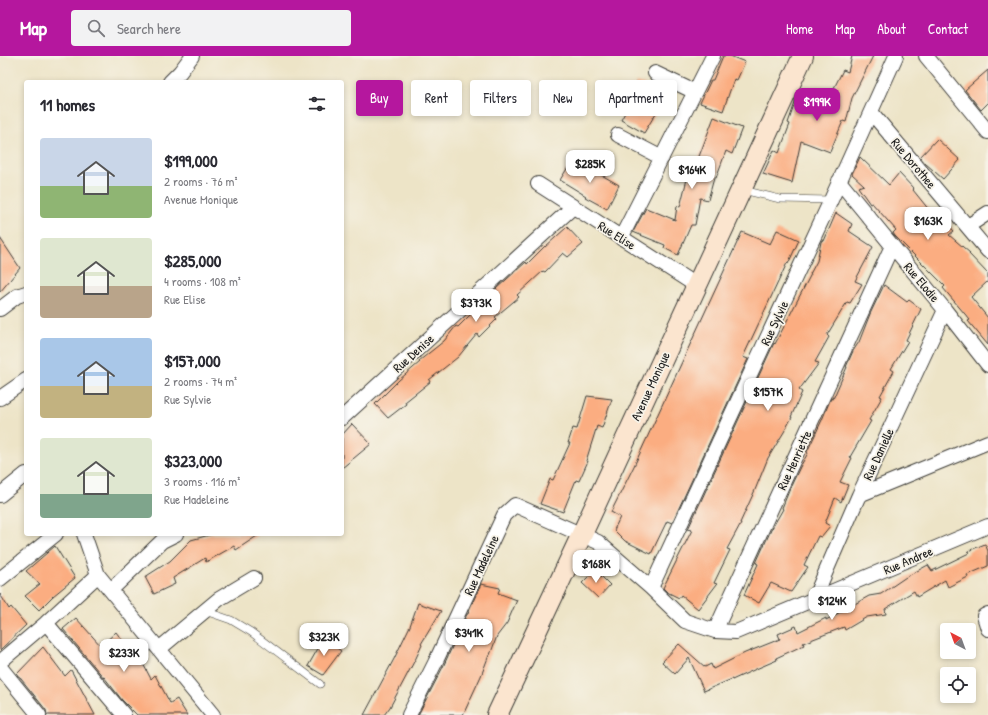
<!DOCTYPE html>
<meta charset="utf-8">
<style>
:root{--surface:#fff;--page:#f2f2f3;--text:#2b2b33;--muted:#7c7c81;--accent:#b5179e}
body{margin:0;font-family:"Patrick Hand",sans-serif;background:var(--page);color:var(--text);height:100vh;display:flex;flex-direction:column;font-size:15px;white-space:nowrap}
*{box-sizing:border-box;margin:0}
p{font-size:13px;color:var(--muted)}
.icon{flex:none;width:22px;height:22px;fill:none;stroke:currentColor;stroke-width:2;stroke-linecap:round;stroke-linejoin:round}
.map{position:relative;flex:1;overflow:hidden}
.side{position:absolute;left:24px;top:24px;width:320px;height:456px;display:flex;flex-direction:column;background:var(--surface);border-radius:4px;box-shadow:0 2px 6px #0003}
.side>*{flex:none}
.top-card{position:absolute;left:356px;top:24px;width:380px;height:36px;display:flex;gap:8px}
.needle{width:26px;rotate:319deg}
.tools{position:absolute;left:940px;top:567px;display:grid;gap:8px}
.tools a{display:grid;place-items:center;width:36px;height:36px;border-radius:4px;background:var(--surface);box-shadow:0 2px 6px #0003;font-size:20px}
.price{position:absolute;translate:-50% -34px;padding:0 9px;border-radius:8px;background:#fff;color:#222;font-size:13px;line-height:26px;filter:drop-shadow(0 1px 2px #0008)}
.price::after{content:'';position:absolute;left:50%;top:24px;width:12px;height:9px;margin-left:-6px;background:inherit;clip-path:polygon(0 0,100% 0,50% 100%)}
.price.selected{background:var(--accent);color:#fff}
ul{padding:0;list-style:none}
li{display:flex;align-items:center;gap:12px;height:100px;padding:0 16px}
li span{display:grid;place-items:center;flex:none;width:112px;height:80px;border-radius:4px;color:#555}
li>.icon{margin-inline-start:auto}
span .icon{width:48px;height:48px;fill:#fffc;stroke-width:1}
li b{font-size:17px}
h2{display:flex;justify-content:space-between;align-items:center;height:48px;padding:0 16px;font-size:17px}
.chip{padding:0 14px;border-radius:4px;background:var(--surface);box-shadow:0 2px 6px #0003;font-size:14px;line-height:36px}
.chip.selected{background:var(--accent);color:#fff}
header{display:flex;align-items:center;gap:24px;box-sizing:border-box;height:56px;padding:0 20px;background:var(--accent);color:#fff}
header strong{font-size:19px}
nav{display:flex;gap:22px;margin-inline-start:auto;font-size:14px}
.search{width:280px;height:36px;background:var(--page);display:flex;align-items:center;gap:10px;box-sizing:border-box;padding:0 14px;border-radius:4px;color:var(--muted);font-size:15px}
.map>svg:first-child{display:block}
.building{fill:#fbad81}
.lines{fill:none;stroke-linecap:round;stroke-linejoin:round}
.lane-casing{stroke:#3b3a36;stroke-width:8}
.street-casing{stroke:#3b3a36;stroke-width:16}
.secondary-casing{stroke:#3b3a36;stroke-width:22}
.lane{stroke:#fff;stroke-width:7}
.street{stroke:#fff;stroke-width:14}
.secondary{stroke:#fbe5cf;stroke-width:20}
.labels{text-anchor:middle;stroke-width:3.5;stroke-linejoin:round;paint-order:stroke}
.street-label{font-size:13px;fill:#1c1c1c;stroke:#f7f3e8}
</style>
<header>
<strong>Map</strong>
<div class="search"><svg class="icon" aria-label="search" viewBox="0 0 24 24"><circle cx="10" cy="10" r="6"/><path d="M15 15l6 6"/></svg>Search here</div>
<nav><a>Home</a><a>Map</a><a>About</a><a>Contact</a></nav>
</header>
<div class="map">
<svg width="988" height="659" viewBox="0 0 988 659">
<rect width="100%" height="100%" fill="#f7f3e8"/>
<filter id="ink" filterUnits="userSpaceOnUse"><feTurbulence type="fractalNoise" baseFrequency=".025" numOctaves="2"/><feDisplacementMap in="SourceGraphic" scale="8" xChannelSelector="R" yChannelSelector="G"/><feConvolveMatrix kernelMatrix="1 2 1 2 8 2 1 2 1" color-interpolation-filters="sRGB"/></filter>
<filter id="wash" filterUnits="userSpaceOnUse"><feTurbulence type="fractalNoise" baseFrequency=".012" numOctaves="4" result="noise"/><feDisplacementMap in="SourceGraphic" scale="16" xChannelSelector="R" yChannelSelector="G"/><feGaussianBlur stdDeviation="0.9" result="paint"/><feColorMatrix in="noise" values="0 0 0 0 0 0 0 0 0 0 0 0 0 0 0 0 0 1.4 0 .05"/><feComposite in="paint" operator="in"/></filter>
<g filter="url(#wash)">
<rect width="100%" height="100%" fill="#ede4c7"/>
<g id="blocks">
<!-- building -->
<path class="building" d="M723,0H730L745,6L737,24L734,23L723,55L700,47L711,24H713Z
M852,0H873L852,42L846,66L843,65L830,96L801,85L792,127L763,118L774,94L779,97L790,68L788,67L797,41L824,56L827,46L843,14L848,16Z
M988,14V47L981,54L965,34Z
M636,26L665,36L659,52L644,77L621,64L628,51Z
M714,61L742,72L732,98L726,95L716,122H714L708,144L700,142L695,169H691L678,199L664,192L665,189L633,176L646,152L675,164L677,150L680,151L687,123L690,124Z
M937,83L960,104L943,123L925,107L920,101Z
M860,101L889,129L899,117L914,133L913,134L938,165L942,162L954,175L949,179L970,197L969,198L988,218V225L971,241L988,262V289L968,265L970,264L943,232L945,230L895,180L893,177L896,174L872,147L870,148L858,131L864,129L852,118Z
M573,103L597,118L598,117L619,129L607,153L585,141L586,140L560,124Z
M836,157L852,168L849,175L873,191L855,225L862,228L850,247L847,246L827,279L829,281L815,306L819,307L799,334L802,336L791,361H792L784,376L768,402L755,434L740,467H741L727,493L730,494L714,527L717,528L698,553L681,539L679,542L667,536L663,532L692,474L688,473L774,287L775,288L811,218H810L817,205L821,186L822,184L824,185Z
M567,171L583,188L568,201L563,197L545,216L543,215L517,239L519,241L495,261L497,263L479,281L477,278L458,301L429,324L430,326L405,346L406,348L388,362L375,348L399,324L420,306L419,305L444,285L456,270L458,271L487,242V241L526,206L527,208L545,190V191Z
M777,174L799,184L788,208L787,207L743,301L748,303L672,467L667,465L651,498L625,485L614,474L620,461L611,456L634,410L742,176L770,188Z
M0,182L20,212L0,236Z
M884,229L907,246L909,244L921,253L906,284L908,285L891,313L894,315L880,340L882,341L869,364L871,365L850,401L852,402L840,426L848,429L841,446L835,442L825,467L830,470L821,481L818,480L804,509L808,511L791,536L771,527L759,547L744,539L758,508L756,507L771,474L783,453L782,452L791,430L800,411L808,397L807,396L822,364L831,342L833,343L847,311H846L853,295L859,286L870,258Z
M587,340L612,343L602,372L597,370L586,405H588L579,425L576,424L563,456L540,448L550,423L553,424L570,387H568L573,372L577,373Z
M352,368L371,388L342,412V379Z
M213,478H260L236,494L234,490L206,506L205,502L173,522L175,528L154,538L145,521L170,505L191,484Z
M985,488L988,495V510L967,519L968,521L948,531L945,524L917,541L914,535L885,553L886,558L867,561L845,574L844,571L803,587L804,589L776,602L777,604L756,613L732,624V623L704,635L689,602L675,618L662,606L679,588L705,611L711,608L713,613L745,597L780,583L778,578L796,570L798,576L826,562V564L869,540L881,538L906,521L928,509L932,515L969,497L968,495Z
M55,490L75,522L53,540L39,554L25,540L40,528L26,515Z
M595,514L610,529L598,542L582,527Z
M481,528L500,532L498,537L517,544L507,567L497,580L490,599H489L481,620L463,659H418L443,611L467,558H468L470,552Z
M0,538L9,553L11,551L26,569L0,594Z
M418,547L441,555L421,588L422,589L416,602L390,651L384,659H364L394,603L410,570Z
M76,562L101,590L116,576L136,603L139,600L151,623L155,619L170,647L177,643L187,659H137L122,644L104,621V622L63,573Z
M324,582L341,595L323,619L308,610Z
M43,591L65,620L71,614L95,659H47L46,654L17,618Z"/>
</g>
</g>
<g filter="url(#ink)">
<use href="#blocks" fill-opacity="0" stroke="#3b3a36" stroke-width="1"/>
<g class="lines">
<!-- lane casing -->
<g class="lane-casing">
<path id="lane" d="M743,134L780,143L831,144
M205,555L231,564L251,576L320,628"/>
</g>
<!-- street casing -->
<g class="street-casing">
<path id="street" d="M926,0L988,76
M655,17L695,36
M170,26L180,16L192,0
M871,56L988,195
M618,79L662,102
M839,125L945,254L988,309
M538,128L697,230
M968,170L988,157
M621,182L713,0
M0,253L17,240L26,237
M0,342L26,324
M342,362L573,151
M0,439L26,418
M859,439L988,386
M84,478L98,519L213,659
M0,523L56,478
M651,532L831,144L896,0
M111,534L162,485L176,478
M814,543L859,439L945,254
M988,558L984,560L988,573
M46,567L124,659
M715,575L892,190
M159,593L219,543L254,522
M0,606L46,567L98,519
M0,611L39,659
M409,659L435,607L504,459L515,449L598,486L651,532L685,565L715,575L736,576L988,470"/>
</g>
<!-- secondary casing -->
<g class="secondary-casing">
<path id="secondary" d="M497,659L582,478L803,0"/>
</g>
<!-- lane -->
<use href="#lane" class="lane"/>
<!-- street -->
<use href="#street" class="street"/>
<!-- secondary -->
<use href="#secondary" class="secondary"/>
</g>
</g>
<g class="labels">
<!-- street labels -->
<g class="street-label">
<text transform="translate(914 107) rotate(50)" y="5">Rue Dorothee</text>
<text transform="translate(617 179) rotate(32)" y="5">Rue Elise</text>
<text transform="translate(922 226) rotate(50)" y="5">Rue Elodie</text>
<text transform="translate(774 267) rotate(-65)" y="5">Rue Sylvie</text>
<text transform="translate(413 297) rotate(-42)" y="5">Rue Denise</text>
<text transform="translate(650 330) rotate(-65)" y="5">Avenue Monique</text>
<text transform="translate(878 398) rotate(-65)" y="5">Rue Danielle</text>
<text transform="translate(794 404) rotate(-65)" y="5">Rue Henriette</text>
<text transform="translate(908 504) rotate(-23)" y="5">Rue Andree</text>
<text transform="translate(481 509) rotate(-65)" y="5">Rue Madeleine</text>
</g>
</g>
</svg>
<div class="tools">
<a><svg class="needle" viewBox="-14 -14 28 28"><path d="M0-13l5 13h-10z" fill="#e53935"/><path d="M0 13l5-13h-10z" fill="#7c7c81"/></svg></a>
<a><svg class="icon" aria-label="locate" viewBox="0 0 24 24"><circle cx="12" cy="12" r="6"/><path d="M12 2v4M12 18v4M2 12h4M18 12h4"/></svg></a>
</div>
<b class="price selected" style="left:817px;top:66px">$199K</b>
<b class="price" style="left:590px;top:128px">$285K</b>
<b class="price" style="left:692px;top:134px">$164K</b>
<b class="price" style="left:928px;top:185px">$163K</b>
<b class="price" style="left:476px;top:267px">$373K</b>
<b class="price" style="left:768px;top:356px">$157K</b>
<b class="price" style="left:596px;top:528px">$168K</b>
<b class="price" style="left:832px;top:565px">$124K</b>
<b class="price" style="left:469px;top:597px">$341K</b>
<b class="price" style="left:324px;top:601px">$323K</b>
<b class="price" style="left:124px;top:617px">$233K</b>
<div class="top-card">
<a class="chip selected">Buy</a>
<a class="chip">Rent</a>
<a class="chip">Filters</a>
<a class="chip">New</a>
<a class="chip">Apartment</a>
</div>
<section class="side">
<h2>11 homes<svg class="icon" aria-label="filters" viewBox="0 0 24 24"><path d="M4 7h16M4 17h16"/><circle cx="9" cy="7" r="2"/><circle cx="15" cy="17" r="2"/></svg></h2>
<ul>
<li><span style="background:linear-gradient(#c9d6e8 60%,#8fb573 0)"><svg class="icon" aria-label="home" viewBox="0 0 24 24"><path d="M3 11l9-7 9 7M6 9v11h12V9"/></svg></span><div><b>$199,000</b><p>2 rooms · 76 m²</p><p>Avenue Monique</p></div></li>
<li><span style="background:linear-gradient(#dfe7d0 60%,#b9a48a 0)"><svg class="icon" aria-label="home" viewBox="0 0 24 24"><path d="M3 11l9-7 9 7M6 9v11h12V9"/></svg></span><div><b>$285,000</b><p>4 rooms · 108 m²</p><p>Rue Elise</p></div></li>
<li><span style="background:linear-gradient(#a9c7e8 60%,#c2b280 0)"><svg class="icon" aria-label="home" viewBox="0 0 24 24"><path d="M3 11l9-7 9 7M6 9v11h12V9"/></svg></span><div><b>$157,000</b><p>2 rooms · 74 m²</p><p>Rue Sylvie</p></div></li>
<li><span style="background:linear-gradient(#dfe7d0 70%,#7fa58c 0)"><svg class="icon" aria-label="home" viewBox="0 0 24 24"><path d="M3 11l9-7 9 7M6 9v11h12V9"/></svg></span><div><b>$323,000</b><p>3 rooms · 116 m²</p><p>Rue Madeleine</p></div></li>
</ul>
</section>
</div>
